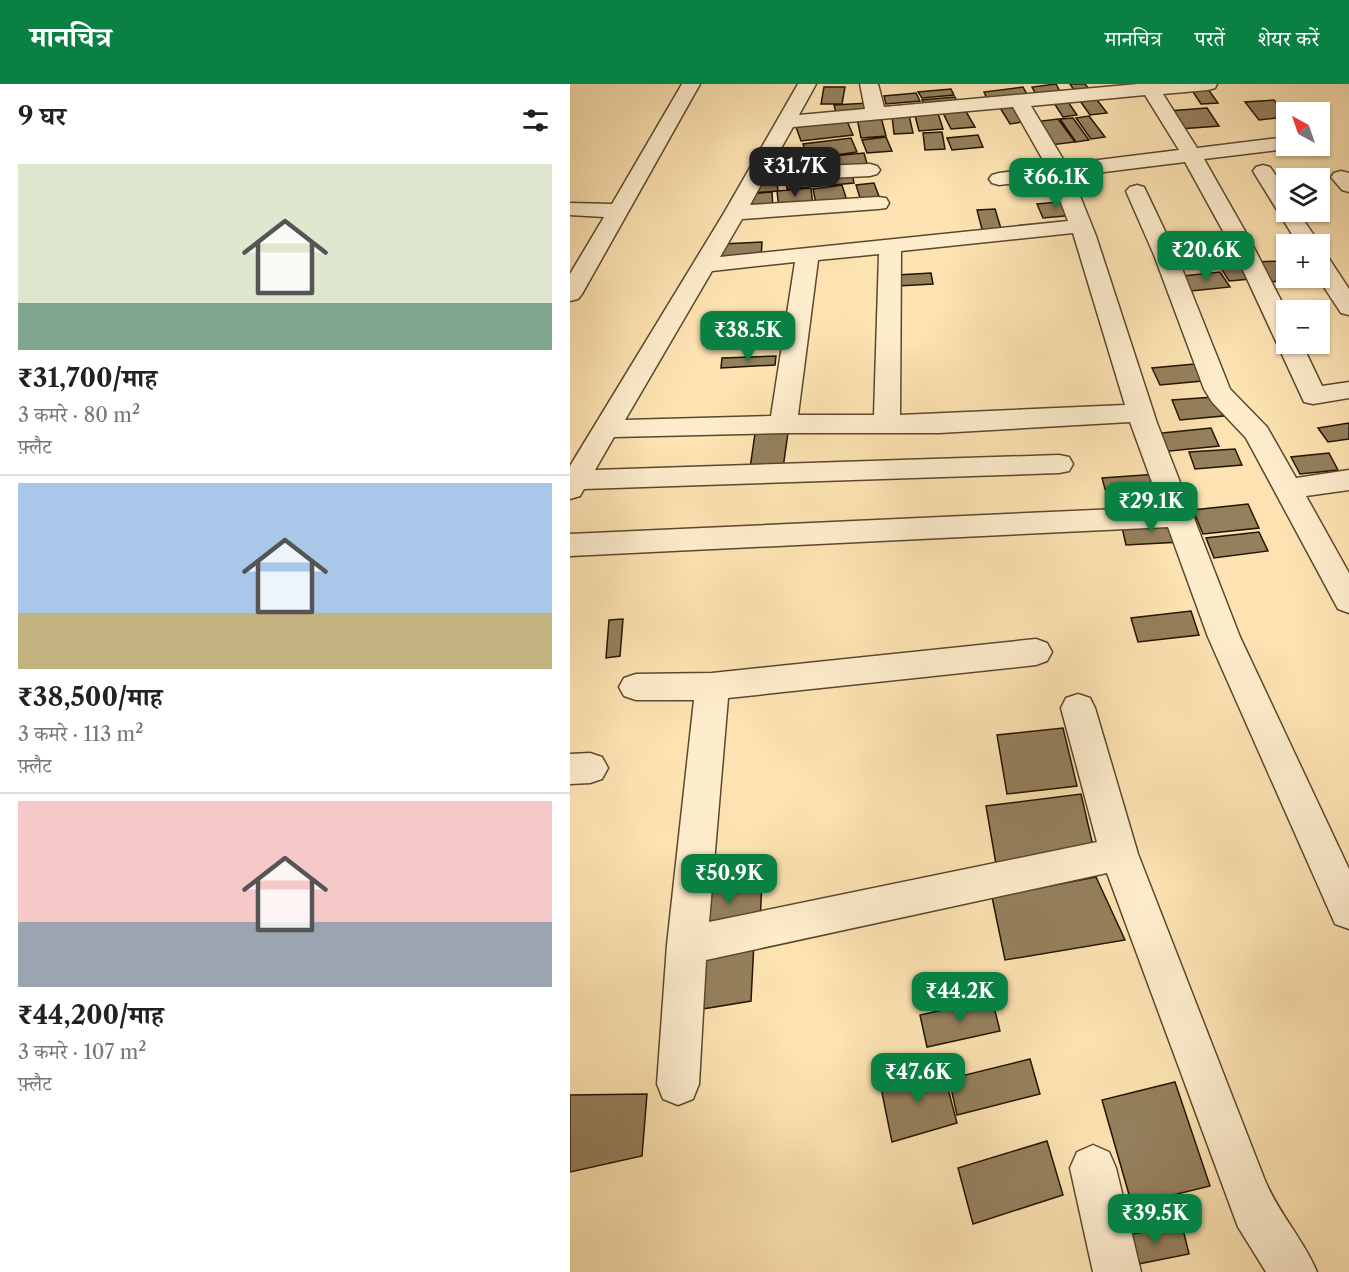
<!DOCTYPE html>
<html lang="hi">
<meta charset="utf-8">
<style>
:root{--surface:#fff;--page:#f6f6f6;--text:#222;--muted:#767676;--line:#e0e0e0;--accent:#0b8043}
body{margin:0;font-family:"Libre Caslon Text","Noto Serif Devanagari",serif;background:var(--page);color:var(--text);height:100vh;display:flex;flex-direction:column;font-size:22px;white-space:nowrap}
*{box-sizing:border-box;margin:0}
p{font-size:20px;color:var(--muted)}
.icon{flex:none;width:33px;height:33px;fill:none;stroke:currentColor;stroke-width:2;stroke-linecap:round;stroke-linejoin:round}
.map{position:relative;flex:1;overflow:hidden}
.drawer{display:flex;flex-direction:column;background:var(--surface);width:570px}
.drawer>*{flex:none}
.needle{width:39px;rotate:320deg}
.controls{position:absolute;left:706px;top:18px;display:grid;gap:12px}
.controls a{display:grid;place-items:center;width:54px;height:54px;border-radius:0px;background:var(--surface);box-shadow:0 2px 4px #0004;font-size:30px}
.price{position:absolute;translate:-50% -51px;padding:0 14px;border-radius:12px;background:var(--accent);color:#fff;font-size:20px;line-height:39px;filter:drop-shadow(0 2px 3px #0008)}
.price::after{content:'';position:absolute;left:50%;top:36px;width:18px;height:14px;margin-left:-9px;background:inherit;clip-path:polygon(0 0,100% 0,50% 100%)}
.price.current{background:#222;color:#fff}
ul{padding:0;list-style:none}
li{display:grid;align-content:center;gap:12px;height:318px;padding:0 18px}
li+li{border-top:2px solid var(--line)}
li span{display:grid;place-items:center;height:186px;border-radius:0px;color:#555}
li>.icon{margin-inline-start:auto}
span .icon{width:108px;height:108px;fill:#fffc;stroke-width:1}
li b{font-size:26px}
h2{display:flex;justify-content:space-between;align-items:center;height:72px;padding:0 18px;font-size:26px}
header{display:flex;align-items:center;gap:36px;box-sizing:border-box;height:84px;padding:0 30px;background:var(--accent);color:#fff}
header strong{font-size:28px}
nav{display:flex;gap:33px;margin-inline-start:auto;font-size:21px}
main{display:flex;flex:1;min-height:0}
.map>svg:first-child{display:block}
.building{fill:#95805d;stroke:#241501;stroke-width:1.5}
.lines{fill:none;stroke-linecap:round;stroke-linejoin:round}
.minor-casing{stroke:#5a482d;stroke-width:3}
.minor{fill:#feedcd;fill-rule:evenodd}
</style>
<header>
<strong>मानचित्र</strong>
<nav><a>मानचित्र</a><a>परतें</a><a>शेयर करें</a></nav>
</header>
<main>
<section class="drawer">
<h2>9 घर<svg class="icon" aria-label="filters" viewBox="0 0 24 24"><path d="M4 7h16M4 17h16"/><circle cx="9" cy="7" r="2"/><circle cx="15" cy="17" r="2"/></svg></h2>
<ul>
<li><span style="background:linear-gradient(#dfe7d0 75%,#7fa58c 0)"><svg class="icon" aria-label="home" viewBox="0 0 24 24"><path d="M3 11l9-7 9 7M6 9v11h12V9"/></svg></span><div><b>₹31,700/माह</b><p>3 कमरे · 80 m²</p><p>फ़्लैट</p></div></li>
<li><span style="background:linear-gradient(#a9c7e8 70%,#c2b280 0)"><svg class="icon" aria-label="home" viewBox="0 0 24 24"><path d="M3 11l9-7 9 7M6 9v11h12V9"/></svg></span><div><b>₹38,500/माह</b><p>3 कमरे · 113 m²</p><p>फ़्लैट</p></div></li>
<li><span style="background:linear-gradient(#f6c9c9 65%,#9aa5b1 0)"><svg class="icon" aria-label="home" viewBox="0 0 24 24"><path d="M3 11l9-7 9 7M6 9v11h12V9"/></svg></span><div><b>₹44,200/माह</b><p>3 कमरे · 107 m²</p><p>फ़्लैट</p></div></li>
</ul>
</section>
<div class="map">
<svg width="779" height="1188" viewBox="0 0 779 1188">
<rect width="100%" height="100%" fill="#fde3b2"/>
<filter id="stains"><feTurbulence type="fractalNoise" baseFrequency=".00333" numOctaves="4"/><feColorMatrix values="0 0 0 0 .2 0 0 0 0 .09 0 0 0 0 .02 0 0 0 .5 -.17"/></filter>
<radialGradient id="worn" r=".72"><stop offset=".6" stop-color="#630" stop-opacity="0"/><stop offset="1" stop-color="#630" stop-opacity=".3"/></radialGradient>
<!-- building -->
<path class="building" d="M486,0L493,13L469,16L462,3Z
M500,0H515L523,10L508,12Z
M635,1L648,19L631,20L619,2Z
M254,3H275L272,20H251Z
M453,3L458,12L418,17L414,8Z
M381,5L384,11L352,14L348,8Z
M346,9L350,17L316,20L314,12Z
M524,12L537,29L520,31L508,14Z
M385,13L388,20L355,23L352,16Z
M496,15L507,31L493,33L482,16Z
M704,16L717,33L689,36L675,18Z
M299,19L302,30L267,33L264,21Z
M447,19L459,37L440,40L429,22Z
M394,24L405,43L381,45L372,27Z
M637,24L649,42L609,45L598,27Z
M367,26L373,45L349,47L344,28Z
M339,31L343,49L324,50L322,32Z
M519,32L535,53L521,55L506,34Z
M311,33L316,52L291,54L287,34Z
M503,34L519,56L506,58L490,35Z
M488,35L505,58L480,61L463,38Z
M277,37L283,51L231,57L226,43Z
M372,48L375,65L355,66L353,49Z
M408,51L413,63L382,66L377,54Z
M316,53L322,67L297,69L292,56Z
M281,54L287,68L238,75L233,60Z
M294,69L298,83L246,88L243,74Z
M282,89L284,99L217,105L216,95Z
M207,98L208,107L180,109L184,99Z
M304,99L310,115L291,117L286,101Z
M272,101L277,117L246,120L243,105Z
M241,104L243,122L209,125L207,107Z
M202,108L203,125L172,127L179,110Z
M499,117L505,131L473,134L467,120Z
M425,125L432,148L413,149L407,126Z
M192,158L191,175L150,176L152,160Z
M665,171L680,195L659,197L644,173Z
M710,177L720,197L694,198L685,178Z
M650,188L660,203L621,207L613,192Z
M361,189L363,200L328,202L327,191Z
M189,232L188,244L148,245L150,233Z
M206,272L205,281L151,284L152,274Z
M624,280L632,297L590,301L582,284Z
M644,313L653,332L610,336L602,316Z
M779,339V355L758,358L748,344Z
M219,342L213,384H180L186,343Z
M641,344L649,362L590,368L583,350Z
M665,365L672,381L625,385L619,368Z
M759,369L768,386L730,390L721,373Z
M588,390L601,430L543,434L532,394Z
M678,420L689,444L633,450L623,426Z
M605,436L611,458L556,461L551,439Z
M689,448L698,467L644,474L636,454Z
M621,527L629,551L568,558L561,534Z
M53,535L50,572L36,574L39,536Z
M493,644L507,702L437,710L427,651Z
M511,710L526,775L427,786L416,722Z
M526,793L555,856L435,876L422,813Z
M192,796L190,840L125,845L129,801Z
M184,858L181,917L120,927L122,866Z
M422,915L430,947L357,963L350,931Z
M460,975L470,1010L387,1031L379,995Z
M372,982L387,1039L322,1058L310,999Z
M605,998L640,1102L562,1121L532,1016Z
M77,1010L72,1072L0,1088V1011Z
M477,1057L493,1111L403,1140L388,1084Z
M612,1141L619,1170L558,1182L551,1152Z"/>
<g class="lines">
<!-- minor casing -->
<g class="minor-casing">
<path id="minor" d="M112,0H130L12,210L8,215L0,217V190L34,133L0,131V119L42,120Z
M228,0H246L229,31L295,25L290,0H308L314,23L568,0H647L645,4L638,6L593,10L627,64L717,53V62H725L717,65L634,75L680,156L717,228V260H732L752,302L779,298V314L743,320L734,318L666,171L609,177L660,305L697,343L726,394L779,386V406L736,412L779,489V529L768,525L676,354L642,318L634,305L584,171L556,107L560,103L567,101L574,103L603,164L659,158L615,78L502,92L526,152L587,339L670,553L779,785V845L765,840L638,553L598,443L0,472V450L591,423L560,338L369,349H213L44,353L25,386L489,371L499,373L503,380L499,387L489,389L14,405L10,412L0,415V382L154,129ZM575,11L609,66L496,80L461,22ZM443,23L477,83L429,89L422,91L419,95L422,99L429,101L482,95L498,137L150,173L172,135L308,125L316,124L319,119L316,114L308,113L180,121L193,97L300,92L307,90L310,86L307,82L300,80L200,84L223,43ZM503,149L555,321L330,331L331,167ZM309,170L304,331H228L248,176ZM225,178L201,332L55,336L142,187Z
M693,81L700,83L717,108V128H728L750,160H728L683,87L686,83Z
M771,87L779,89V108L772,106L761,93L764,89Z
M750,171L758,173L779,205V231L771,229L748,194H750Z
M466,555L477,559L482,568L477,577L466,581L158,614L139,838L527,758L491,624L496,614L508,610L520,614L525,624L568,770L694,1094C707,1128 733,1154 747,1188H696L668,1143L537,789L136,876L129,1000L123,1015L108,1021L93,1015L87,1000L97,861L124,616H66L54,612L49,603L54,594L66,590L142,589Z
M20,669L32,673L38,684L32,695L20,699L0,700V670Z
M523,1061L539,1068L546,1084L571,1188H523L500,1084L507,1068Z"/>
</g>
<!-- minor -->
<use href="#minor" class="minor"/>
</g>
<rect width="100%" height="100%" filter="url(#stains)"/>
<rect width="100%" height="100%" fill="url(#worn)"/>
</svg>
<div class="controls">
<a><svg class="needle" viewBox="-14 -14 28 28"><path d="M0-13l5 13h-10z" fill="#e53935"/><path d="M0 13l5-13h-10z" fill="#767676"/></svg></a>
<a><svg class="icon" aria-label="layers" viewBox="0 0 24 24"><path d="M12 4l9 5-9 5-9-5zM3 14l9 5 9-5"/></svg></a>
<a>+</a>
<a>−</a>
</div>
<b class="price current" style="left:225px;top:114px">₹31.7K</b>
<b class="price" style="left:486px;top:125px">₹66.1K</b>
<b class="price" style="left:636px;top:198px">₹20.6K</b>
<b class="price" style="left:178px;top:278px">₹38.5K</b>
<b class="price" style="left:581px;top:449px">₹29.1K</b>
<b class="price" style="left:159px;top:821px">₹50.9K</b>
<b class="price" style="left:390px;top:939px">₹44.2K</b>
<b class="price" style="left:348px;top:1020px">₹47.6K</b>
<b class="price" style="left:585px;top:1161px">₹39.5K</b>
</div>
</main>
